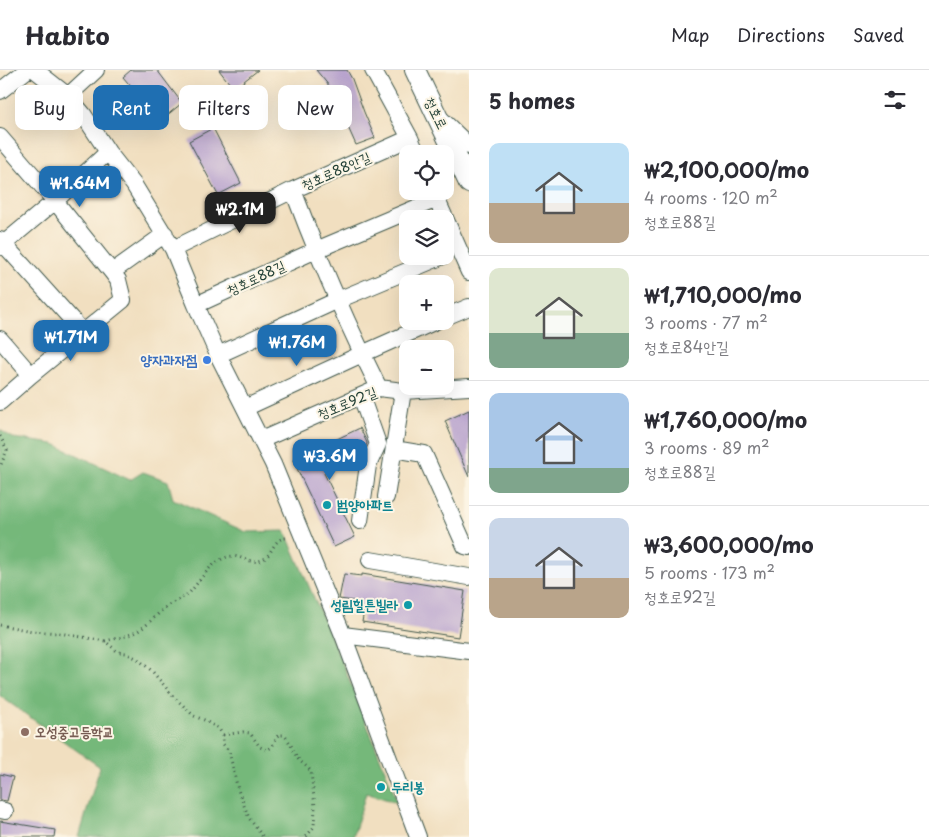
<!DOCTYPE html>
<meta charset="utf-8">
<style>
:root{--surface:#fff;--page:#f2f2f3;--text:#2b2b33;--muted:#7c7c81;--line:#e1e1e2;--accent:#1f6fb2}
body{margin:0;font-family:"Playpen Sans","Poor Story",sans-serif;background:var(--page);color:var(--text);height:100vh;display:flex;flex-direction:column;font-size:19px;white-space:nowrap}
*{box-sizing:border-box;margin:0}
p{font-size:16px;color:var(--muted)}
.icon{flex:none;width:28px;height:28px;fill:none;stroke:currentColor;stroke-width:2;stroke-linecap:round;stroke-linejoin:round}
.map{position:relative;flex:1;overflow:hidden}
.details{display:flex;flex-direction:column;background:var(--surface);width:460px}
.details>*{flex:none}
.top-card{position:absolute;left:15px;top:15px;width:379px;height:45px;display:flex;gap:10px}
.fabs{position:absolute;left:399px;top:75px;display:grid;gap:10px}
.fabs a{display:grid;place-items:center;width:55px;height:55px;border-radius:10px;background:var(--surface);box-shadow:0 5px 20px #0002;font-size:25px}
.price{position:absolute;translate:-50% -42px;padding:0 11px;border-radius:10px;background:var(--accent);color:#fff;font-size:16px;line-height:32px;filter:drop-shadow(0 1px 2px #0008)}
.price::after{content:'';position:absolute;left:50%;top:30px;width:15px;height:11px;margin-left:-8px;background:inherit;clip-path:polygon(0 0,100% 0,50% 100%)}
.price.current{background:#222;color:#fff}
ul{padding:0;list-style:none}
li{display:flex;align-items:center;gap:15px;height:125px;padding:0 20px}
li+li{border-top:1px solid var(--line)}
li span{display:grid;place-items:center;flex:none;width:140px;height:100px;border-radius:10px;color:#555}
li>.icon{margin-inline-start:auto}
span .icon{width:60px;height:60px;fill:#fffc;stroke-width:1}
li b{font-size:21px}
h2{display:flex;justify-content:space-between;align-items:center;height:60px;padding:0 20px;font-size:21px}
.pill{padding:0 18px;border-radius:10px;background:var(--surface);box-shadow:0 5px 20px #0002;font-size:18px;line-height:45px}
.pill.current{background:var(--accent);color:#fff}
header{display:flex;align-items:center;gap:30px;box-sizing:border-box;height:70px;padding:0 25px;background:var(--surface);border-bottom:1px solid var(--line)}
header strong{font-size:24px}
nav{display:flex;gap:28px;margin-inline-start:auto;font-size:18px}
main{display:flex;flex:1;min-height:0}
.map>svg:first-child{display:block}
.forest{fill:#75b87a;stroke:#4a7a57}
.building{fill:#b9a4ce}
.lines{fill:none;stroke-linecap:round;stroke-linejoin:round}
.minor-casing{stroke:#3e5549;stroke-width:18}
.major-casing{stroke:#3e5549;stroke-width:22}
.path{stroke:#3e5549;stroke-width:3;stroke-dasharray:1 4;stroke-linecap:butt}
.minor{stroke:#fff;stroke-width:16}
.major{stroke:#fff;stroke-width:20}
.shop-dot{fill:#3f7fe0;stroke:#fcf5e5;stroke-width:2}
.culture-dot{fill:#0f9aa8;stroke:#fcf5e5;stroke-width:2}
.education-dot{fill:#8d6e63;stroke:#fcf5e5;stroke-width:2}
.labels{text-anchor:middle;stroke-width:4;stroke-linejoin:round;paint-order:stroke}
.street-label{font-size:14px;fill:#1f3d34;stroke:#fcf5e5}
.shop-label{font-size:14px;font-weight:bold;fill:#366cbe;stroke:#fcf5e5;text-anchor:end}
.culture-label{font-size:14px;font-weight:bold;fill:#0d838f;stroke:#fcf5e5;text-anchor:start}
.education-label{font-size:14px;font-weight:bold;fill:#785e54;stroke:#fcf5e5;text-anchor:start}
</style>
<header>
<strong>Habito</strong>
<nav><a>Map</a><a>Directions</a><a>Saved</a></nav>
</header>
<main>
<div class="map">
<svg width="469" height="767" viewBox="0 0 469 767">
<rect width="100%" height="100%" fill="#fcf5e5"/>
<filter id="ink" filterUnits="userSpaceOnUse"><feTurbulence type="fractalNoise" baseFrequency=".02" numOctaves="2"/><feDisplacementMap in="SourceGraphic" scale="10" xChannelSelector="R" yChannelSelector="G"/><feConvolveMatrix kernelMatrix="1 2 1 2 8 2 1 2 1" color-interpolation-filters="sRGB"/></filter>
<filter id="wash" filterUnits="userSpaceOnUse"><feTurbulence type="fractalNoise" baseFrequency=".0096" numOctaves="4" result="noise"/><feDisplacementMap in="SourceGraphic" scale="20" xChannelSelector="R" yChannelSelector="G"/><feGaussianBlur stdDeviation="1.12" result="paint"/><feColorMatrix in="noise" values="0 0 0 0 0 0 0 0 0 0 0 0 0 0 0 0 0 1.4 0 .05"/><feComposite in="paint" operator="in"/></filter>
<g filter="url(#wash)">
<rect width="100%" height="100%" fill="#f1dfc0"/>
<!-- forest -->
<path class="forest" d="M0,360L13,368L54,374L130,410L143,402L168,411L173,429L246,462L285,461L344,597L398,733L366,723L353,767H79L100,697L0,626Z"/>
<g id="blocks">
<!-- building -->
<path class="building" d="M131,0H157L182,33L160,51L123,7Z
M219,0H258L234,19Z
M316,0H347L352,9L364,42L375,68L356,75L330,17Z
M213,58L241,113L218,125L189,71Z
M469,340V407L445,351Z
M360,358L367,373L362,385L324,403L355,467L334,477L293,390Z
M344,504L362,506V504L465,521L458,567L362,552L364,541L353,539L354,531L339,529Z
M0,704L13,707L7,731L0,730Z
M0,751L55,760L54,767H0Z"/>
</g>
</g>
<g filter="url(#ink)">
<use href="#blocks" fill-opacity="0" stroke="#3e5549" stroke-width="1"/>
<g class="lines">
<!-- minor casing -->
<g class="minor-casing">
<path id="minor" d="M35,0L68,26L83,44L108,82L134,115L173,179L196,235L218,285L273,394L343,565L418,767
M373,0L410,68L417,84
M0,21L27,0
M68,26L96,0
M442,50L469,76
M0,67L55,131L112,202L118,210L123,230L31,305L0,332
M293,120C318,187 347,254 379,318
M433,121L469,202
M0,170L83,262
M0,177L55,131L108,82
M173,179L293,120L410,68
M112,202L165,164
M196,235L316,180L437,129
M445,247L469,237
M0,269L31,305
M218,285L338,230L443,186
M245,338L362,284L436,251
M261,370L379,318L403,321L469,317
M394,379L424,384L465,476L469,477
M386,427L403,321
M360,451L368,395L378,374L361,326
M370,490L469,507
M343,565L469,581
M0,740L5,741"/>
</g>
<!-- major casing -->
<g class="major-casing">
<path id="major" d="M415,0L469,113"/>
</g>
<!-- path -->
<path class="path" d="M0,366L7,380L0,397
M0,555L32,561L59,563L105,571L118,582L126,583L138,589L152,601L173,626L194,646L204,650L219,659L223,665V674L229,681L238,720L249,748L263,767
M105,571C117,568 131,566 141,559C151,552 158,543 167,536C175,531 184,528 190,522C200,511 208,496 222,489C239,480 246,496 262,490C273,485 273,468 286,468
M223,665L243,662L250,663L260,677L267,680L272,677L278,665H284C292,674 293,682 299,690C303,694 308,697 311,702L315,737L314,757L306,767"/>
<!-- minor -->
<use href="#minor" class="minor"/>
<!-- major -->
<use href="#major" class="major"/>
</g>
</g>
<!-- markers -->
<circle class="shop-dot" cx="207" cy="290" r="5"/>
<g class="culture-dot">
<circle cx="327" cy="435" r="5"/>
<circle cx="408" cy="535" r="5"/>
<circle cx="381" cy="717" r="5"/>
</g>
<circle class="education-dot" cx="25" cy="662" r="5"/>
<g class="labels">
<!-- street labels -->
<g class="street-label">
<text transform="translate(436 43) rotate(64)" y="5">청호로</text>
<text transform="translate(336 101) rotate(-24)" y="5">청호로88안길</text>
<text transform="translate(256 208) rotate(-25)" y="5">청호로88길</text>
<text transform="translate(347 333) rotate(-22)" y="5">청호로92길</text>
</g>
<!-- shop labels -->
<g class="shop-label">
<text x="197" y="295">양자과자점</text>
</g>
<!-- culture labels -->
<g class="culture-label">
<text x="337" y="440">범양아파트</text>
<text x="398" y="540" text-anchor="end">성림힐튼빌라</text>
<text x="391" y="722">두리봉</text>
</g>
<!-- education labels -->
<g class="education-label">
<text x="35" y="667">오성중고등학교</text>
</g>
</g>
</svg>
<div class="fabs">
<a><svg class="icon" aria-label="locate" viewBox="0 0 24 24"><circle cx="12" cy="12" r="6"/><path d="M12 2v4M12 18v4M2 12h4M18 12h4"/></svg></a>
<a><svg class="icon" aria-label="layers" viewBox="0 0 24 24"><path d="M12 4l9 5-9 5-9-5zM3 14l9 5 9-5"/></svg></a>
<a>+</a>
<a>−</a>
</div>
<b class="price" style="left:80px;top:138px">₩1.64M</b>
<b class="price current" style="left:240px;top:164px">₩2.1M</b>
<b class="price" style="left:71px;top:292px">₩1.71M</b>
<b class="price" style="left:297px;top:297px">₩1.76M</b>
<b class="price" style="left:330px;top:411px">₩3.6M</b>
<div class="top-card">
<a class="pill">Buy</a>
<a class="pill current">Rent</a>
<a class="pill">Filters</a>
<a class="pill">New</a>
</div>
</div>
<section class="details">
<h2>5 homes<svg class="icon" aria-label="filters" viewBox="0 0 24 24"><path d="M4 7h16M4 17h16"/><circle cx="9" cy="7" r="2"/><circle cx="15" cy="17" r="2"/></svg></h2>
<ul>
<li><span style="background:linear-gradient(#bfe0f5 60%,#b9a48a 0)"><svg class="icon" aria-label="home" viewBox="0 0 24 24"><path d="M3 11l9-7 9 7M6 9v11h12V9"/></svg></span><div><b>₩2,100,000/mo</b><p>4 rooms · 120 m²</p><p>청호로88길</p></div></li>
<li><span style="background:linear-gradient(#dfe7d0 65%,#7fa58c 0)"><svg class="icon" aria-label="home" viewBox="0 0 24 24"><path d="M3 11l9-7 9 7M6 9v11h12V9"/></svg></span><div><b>₩1,710,000/mo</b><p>3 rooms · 77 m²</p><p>청호로84안길</p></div></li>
<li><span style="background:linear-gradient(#a9c7e8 75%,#7fa58c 0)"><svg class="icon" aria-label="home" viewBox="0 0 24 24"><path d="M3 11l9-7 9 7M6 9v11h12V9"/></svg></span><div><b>₩1,760,000/mo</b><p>3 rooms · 89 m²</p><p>청호로88길</p></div></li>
<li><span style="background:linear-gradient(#c9d6e8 60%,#b9a48a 0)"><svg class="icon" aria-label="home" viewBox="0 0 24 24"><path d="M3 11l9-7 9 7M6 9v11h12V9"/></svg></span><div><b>₩3,600,000/mo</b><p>5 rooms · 173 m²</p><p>청호로92길</p></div></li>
</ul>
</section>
</main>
